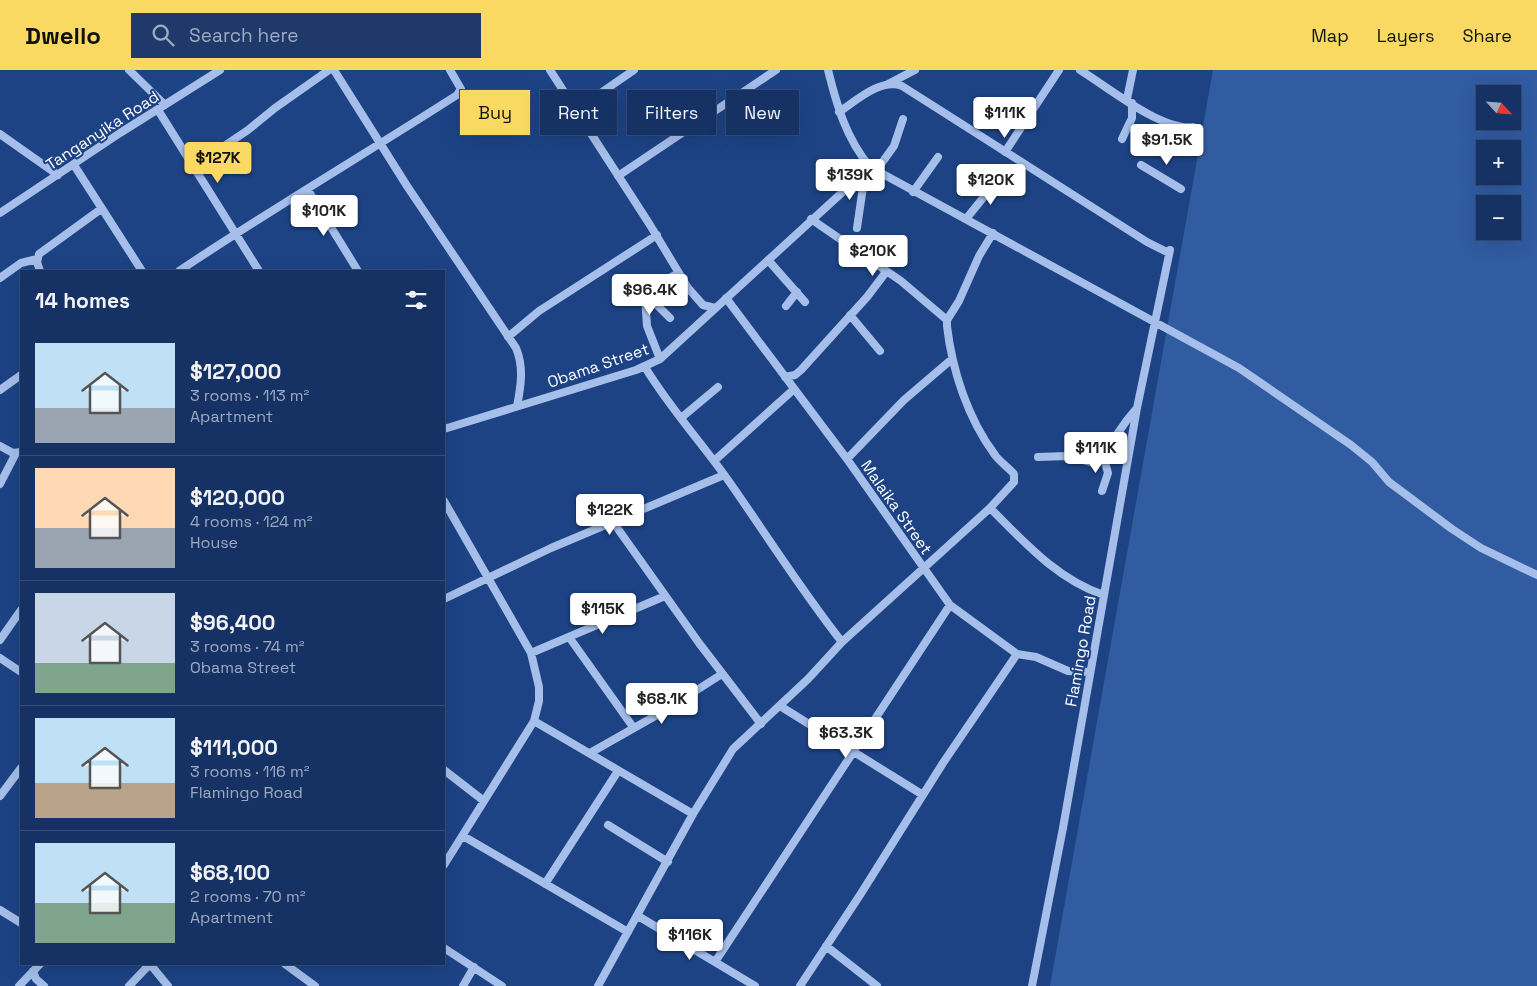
<!DOCTYPE html>
<meta charset="utf-8">
<style>
:root{--surface:#163264;--page:#1f3a6a;--text:#f1f3f6;--muted:#9eaabf;--line:#354d78;--accent:#fad963}
body{margin:0;font-family:"Space Grotesk",sans-serif;background:var(--page);color:var(--text);height:100vh;display:flex;flex-direction:column;font-size:19px;white-space:nowrap}
*{box-sizing:border-box;margin:0}
p{font-size:16px;color:var(--muted)}
.icon{flex:none;width:28px;height:28px;fill:none;stroke:currentColor;stroke-width:2;stroke-linecap:round;stroke-linejoin:round}
.map{position:relative;flex:1;overflow:hidden}
.drawer{position:absolute;left:20px;top:200px;width:425px;height:695px;display:flex;flex-direction:column;background:var(--surface);border-radius:0px;box-shadow:0 5px 20px #0002,0 0 0 1px var(--line)}
.drawer>*{flex:none}
.hud{position:absolute;left:460px;top:20px;width:475px;height:45px;display:flex;gap:10px}
.needle{width:32px;rotate:116deg}
.buttons{position:absolute;left:1476px;top:15px;display:grid;gap:10px}
.buttons a{display:grid;place-items:center;width:45px;height:45px;border-radius:0px;background:var(--surface);box-shadow:0 5px 20px #0002,0 0 0 1px var(--line);font-size:25px}
.price{position:absolute;translate:-50% -42px;padding:0 11px;border-radius:5px;background:#fff;color:#222;font-size:16px;line-height:32px;filter:drop-shadow(0 1px 2px #0008)}
.price::after{content:'';position:absolute;left:50%;top:30px;width:15px;height:11px;margin-left:-8px;background:inherit;clip-path:polygon(0 0,100% 0,50% 100%)}
.price.on{background:var(--accent);color:#111}
ul{padding:0;list-style:none}
li{display:flex;align-items:center;gap:15px;height:125px;padding:0 15px}
li+li{border-top:1px solid var(--line)}
li span{display:grid;place-items:center;flex:none;width:140px;height:100px;border-radius:0px;color:#555}
li>.icon{margin-inline-start:auto}
span .icon{width:60px;height:60px;fill:#fffc;stroke-width:1}
li b{font-size:21px}
h2{display:flex;justify-content:space-between;align-items:center;height:60px;padding:0 15px;font-size:21px}
.chip{padding:0 18px;border-radius:0px;background:var(--surface);box-shadow:0 5px 20px #0002,0 0 0 1px var(--line);font-size:18px;line-height:45px}
.chip.on{background:var(--accent);color:#111}
header{display:flex;align-items:center;gap:30px;box-sizing:border-box;height:70px;padding:0 25px;background:var(--accent);color:#111}
header strong{font-size:24px}
nav{display:flex;gap:28px;margin-inline-start:auto;font-size:18px}
.search{width:350px;height:45px;background:var(--page);display:flex;align-items:center;gap:12px;box-sizing:border-box;padding:0 18px;border-radius:0px;color:var(--muted);font-size:19px}
.map>svg:first-child{display:block}
.green{fill:#315ca2;fill-rule:evenodd}
.lines{fill:none;stroke-linecap:round;stroke-linejoin:round}
.minor{stroke:#a5bfea;stroke-width:8}
.labels{text-anchor:middle;stroke-width:4;stroke-linejoin:round;paint-order:stroke}
.street-label{font-size:16px;fill:#fff;stroke:#1d4385}
</style>
<header>
<strong>Dwello</strong>
<div class="search"><svg class="icon" aria-label="search" viewBox="0 0 24 24"><circle cx="10" cy="10" r="6"/><path d="M15 15l6 6"/></svg>Search here</div>
<nav><a>Map</a><a>Layers</a><a>Share</a></nav>
</header>
<div class="map">
<svg width="1537" height="916" viewBox="0 0 1537 916">
<rect width="100%" height="100%" fill="#1d4385"/>
<!-- green -->
<path class="green" d="M1213,0H1537V916H1050ZM1485,24H1512V51H1485ZM1485,79H1512V106H1485ZM1485,134H1512V161H1485Z"/>
<g class="lines">
<!-- minor -->
<path class="minor" d="M129,0L165,35
M334,0L407,116L516,278C524,297 521,316 517,336
M550,0L650,155L688,218L703,235L715,238
M828,0C837,36 846,68 870,97L1239,298L1351,375L1372,392L1389,412L1452,459L1481,478L1537,505
M1080,0C1108,17 1161,61 1193,57
M888,14L915,0
M1127,29L1133,0
M158,40L259,201
M576,40L634,0
M839,42C856,31 880,8 902,16L1147,172L1169,183
M0,64L58,105
M1122,69L1132,48V33
M1005,82L1059,0
M74,95L142,201
M1141,95L1181,119
M193,97L248,60L275,38L329,0
M876,101L894,76L903,49
M618,106L776,0
M308,120L358,201
M913,122L938,87
M0,143L120,63L220,0
M811,149L901,211L947,250
M966,149L991,118L1004,109
M857,158L863,117L861,105
M768,190L805,232
M40,201L37,192L39,184L101,139
M179,201C270,140 365,84 457,25L461,19L450,0
M0,208L21,193L37,189
M646,224L670,248
M726,228L847,389L950,535L1017,584L1036,587L1068,601L1089,602
M786,236L797,222
M850,245L880,281
M508,267L539,241L657,165
M660,289L647,256L645,227L655,215L679,203
M645,297C669,337 701,372 728,410C766,464 801,520 842,572
M785,307L795,305L801,300L867,227L886,202
M0,320L21,305
M681,348L718,317
M444,359L636,300L660,289L870,97
M0,376L13,383L21,382
M1038,387L1067,386L1094,393L1099,390L1127,350L1137,338
M847,389L904,330L952,289
M714,391L793,320
M0,414L16,383
M1102,421L1108,403L1103,385
M444,431L531,583L539,617V631L534,651L444,795
M990,438C1024,472 1058,510 1104,525
M613,452L699,573L761,654
M444,529L551,478L724,405
M569,567L633,657
M0,570L21,540
M531,583L665,526
M0,588L21,602
M780,636L923,725
M534,651L693,744
M590,683L664,641L722,604
M444,700L484,731
M0,726L21,698
M608,755L668,792
M463,766L628,862
M545,814L618,701
M0,840L21,853
M638,846L755,916
M826,876L877,916
M444,878L502,916
M715,892L950,535
M150,894L168,916
M285,894L315,916
M33,901L36,909L44,916
M19,916L40,894
M129,916L150,894
M463,916L474,897
M598,916L693,744L733,679L808,609L842,572L990,438L1014,412V404C1008,397 1000,392 995,385C968,349 952,300 947,256V250L959,231L979,186L993,163
M800,916L860,825L943,693L1017,584
M1032,916L1063,758L1137,338L1170,180"/>
</g>
<g class="labels">
<!-- street labels -->
<g class="street-label">
<text transform="translate(102 60) rotate(-33)" y="6">Tanganyika Road</text>
<text transform="translate(598 295) rotate(-19)" y="6">Obama Street</text>
<text transform="translate(897 437) rotate(55)" y="6">Malaika Street</text>
<text transform="translate(1080 581) rotate(-80)" y="6">Flamingo Road</text>
</g>
</g>
</svg>
<div class="buttons">
<a><svg class="needle" viewBox="-14 -14 28 28"><path d="M0-13l5 13h-10z" fill="#e53935"/><path d="M0 13l5-13h-10z" fill="#9eaabf"/></svg></a>
<a>+</a>
<a>−</a>
</div>
<b class="price" style="left:1005px;top:69px">$111K</b>
<b class="price" style="left:1167px;top:96px">$91.5K</b>
<b class="price on" style="left:218px;top:114px">$127K</b>
<b class="price" style="left:850px;top:131px">$139K</b>
<b class="price" style="left:991px;top:136px">$120K</b>
<b class="price" style="left:324px;top:167px">$101K</b>
<b class="price" style="left:873px;top:207px">$210K</b>
<b class="price" style="left:650px;top:246px">$96.4K</b>
<b class="price" style="left:1096px;top:404px">$111K</b>
<b class="price" style="left:610px;top:466px">$122K</b>
<b class="price" style="left:603px;top:565px">$115K</b>
<b class="price" style="left:662px;top:655px">$68.1K</b>
<b class="price" style="left:846px;top:689px">$63.3K</b>
<b class="price" style="left:690px;top:891px">$116K</b>
<div class="hud">
<a class="chip on">Buy</a>
<a class="chip">Rent</a>
<a class="chip">Filters</a>
<a class="chip">New</a>
</div>
<section class="drawer">
<h2>14 homes<svg class="icon" aria-label="filters" viewBox="0 0 24 24"><path d="M4 7h16M4 17h16"/><circle cx="9" cy="7" r="2"/><circle cx="15" cy="17" r="2"/></svg></h2>
<ul>
<li><span style="background:linear-gradient(#bfe0f5 65%,#9aa5b1 0)"><svg class="icon" aria-label="home" viewBox="0 0 24 24"><path d="M3 11l9-7 9 7M6 9v11h12V9"/></svg></span><div><b>$127,000</b><p>3 rooms · 113 m²</p><p>Apartment</p></div></li>
<li><span style="background:linear-gradient(#ffd9b3 60%,#9aa5b1 0)"><svg class="icon" aria-label="home" viewBox="0 0 24 24"><path d="M3 11l9-7 9 7M6 9v11h12V9"/></svg></span><div><b>$120,000</b><p>4 rooms · 124 m²</p><p>House</p></div></li>
<li><span style="background:linear-gradient(#c9d6e8 70%,#7fa58c 0)"><svg class="icon" aria-label="home" viewBox="0 0 24 24"><path d="M3 11l9-7 9 7M6 9v11h12V9"/></svg></span><div><b>$96,400</b><p>3 rooms · 74 m²</p><p>Obama Street</p></div></li>
<li><span style="background:linear-gradient(#bfe0f5 65%,#b9a48a 0)"><svg class="icon" aria-label="home" viewBox="0 0 24 24"><path d="M3 11l9-7 9 7M6 9v11h12V9"/></svg></span><div><b>$111,000</b><p>3 rooms · 116 m²</p><p>Flamingo Road</p></div></li>
<li><span style="background:linear-gradient(#bfe0f5 60%,#7fa58c 0)"><svg class="icon" aria-label="home" viewBox="0 0 24 24"><path d="M3 11l9-7 9 7M6 9v11h12V9"/></svg></span><div><b>$68,100</b><p>2 rooms · 70 m²</p><p>Apartment</p></div></li>
</ul>
</section>
</div>
